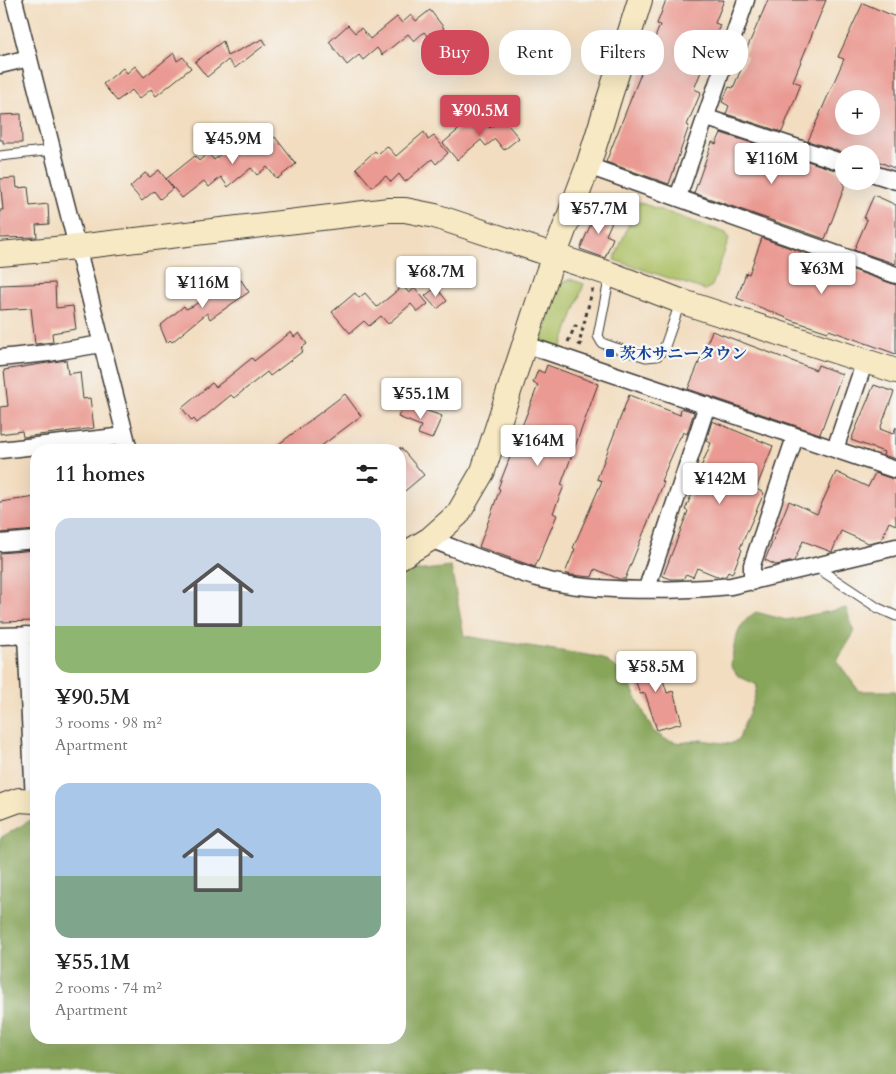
<!DOCTYPE html>
<meta charset="utf-8">
<style>
:root{--surface:#fff;--page:#f2f2f2;--text:#222;--muted:#767676;--accent:#d1495b}
body{margin:0;font-family:Cardo,"Noto Serif JP",serif;background:var(--page);color:var(--text);height:100vh;display:flex;flex-direction:column;font-size:19px;white-space:nowrap}
*{box-sizing:border-box;margin:0}
p{font-size:16px;color:var(--muted)}
.icon{flex:none;width:28px;height:28px;fill:none;stroke:currentColor;stroke-width:2;stroke-linecap:round;stroke-linejoin:round}
.map{position:relative;flex:1;overflow:hidden}
.side{position:absolute;left:30px;top:444px;width:376px;height:600px;display:flex;flex-direction:column;background:var(--surface);border-radius:20px;box-shadow:0 5px 20px #0002}
.side>*{flex:none}
.hud{position:absolute;left:421px;top:30px;width:399px;height:45px;display:flex;gap:10px}
.buttons{position:absolute;left:835px;top:90px;display:grid;gap:10px}
.buttons a{display:grid;place-items:center;width:45px;height:45px;border-radius:50%;background:var(--surface);box-shadow:0 5px 20px #0002;font-size:25px}
.price{position:absolute;translate:-50% -42px;padding:0 11px;border-radius:5px;background:#fff;color:#222;font-size:16px;line-height:32px;filter:drop-shadow(0 1px 2px #0008)}
.price::after{content:'';position:absolute;left:50%;top:30px;width:15px;height:11px;margin-left:-8px;background:inherit;clip-path:polygon(0 0,100% 0,50% 100%)}
.price.current{background:var(--accent);color:#fff}
ul{padding:0;list-style:none}
li{display:grid;align-content:center;gap:10px;height:265px;padding:0 25px}
li span{display:grid;place-items:center;height:155px;border-radius:15px;color:#555}
li>.icon{margin-inline-start:auto}
span .icon{width:90px;height:90px;fill:#fffc;stroke-width:1}
li b{font-size:21px}
h2{display:flex;justify-content:space-between;align-items:center;height:60px;padding:0 25px;font-size:21px}
.chip{padding:0 18px;border-radius:20px;background:var(--surface);box-shadow:0 5px 20px #0002;font-size:18px;line-height:45px}
.chip.current{background:var(--accent);color:#fff}
.map>svg:first-child{display:block}
.green{fill:#abc064;stroke:#646e40}
.forest{fill:#88a65a;stroke:#52613b}
.building{fill:#ea9a92;fill-rule:evenodd}
.lines{fill:none;stroke-linecap:round;stroke-linejoin:round}
.lane-casing{stroke:#3c3935;stroke-width:11}
.street-casing{stroke:#3c3935;stroke-width:19}
.secondary-casing{stroke:#3c3935;stroke-width:26}
.path{stroke:#3c3935;stroke-width:3;stroke-dasharray:4 4;stroke-linecap:butt}
.lane{stroke:#fff;stroke-width:9}
.street{stroke:#fff;stroke-width:16}
.secondary{stroke:#f7e9c3;stroke-width:24}
.transit-dot{fill:#1a4fb4;stroke:#f6f6f2;stroke-width:2}
.labels{text-anchor:middle;stroke-width:4.5;stroke-linejoin:round;paint-order:stroke}
.transit-label{font-size:16px;font-weight:bold;fill:#164399;stroke:#f6f6f2;text-anchor:start}
</style>
<div class="map">
<svg width="896" height="1074" viewBox="0 0 896 1074">
<rect width="100%" height="100%" fill="#f6f6f2"/>
<filter id="ink" filterUnits="userSpaceOnUse"><feTurbulence type="fractalNoise" baseFrequency=".02" numOctaves="2"/><feDisplacementMap in="SourceGraphic" scale="10" xChannelSelector="R" yChannelSelector="G"/><feConvolveMatrix kernelMatrix="1 2 1 2 8 2 1 2 1" color-interpolation-filters="sRGB"/></filter>
<filter id="wash" filterUnits="userSpaceOnUse"><feTurbulence type="fractalNoise" baseFrequency=".0096" numOctaves="4" result="noise"/><feDisplacementMap in="SourceGraphic" scale="20" xChannelSelector="R" yChannelSelector="G"/><feGaussianBlur stdDeviation="1.12" result="paint"/><feColorMatrix in="noise" values="0 0 0 0 0 0 0 0 0 0 0 0 0 0 0 0 0 1.4 0 .05"/><feComposite in="paint" operator="in"/></filter>
<g filter="url(#wash)">
<rect width="100%" height="100%" fill="#f2ddc0"/>
<!-- green -->
<path class="green" d="M638,202L726,233L729,239L712,286L705,290L614,260Z
M570,279L584,284L561,348L541,340L560,284Z"/>
<!-- forest -->
<path class="forest" d="M451,567L464,636L600,657L624,673L653,731L665,739L680,743L701,740L730,744L739,739C744,721 755,704 757,685L738,676L731,666C734,644 736,624 756,612L786,620L846,608L854,633L837,661L859,691H896V1074H0V838L36,817V1038H400V576L405,572Z"/>
<g id="blocks">
<!-- building -->
<path class="building" d="M666,0H724L715,23L720,25L694,89L701,92L687,125L689,126L669,184L606,162L660,25L657,24Z
M768,0H826L793,81L801,84L782,132L726,114L729,106L722,102L729,87L733,88L747,56L744,55Z
M863,3L896,17V169L871,158V154L858,152L857,154H848L808,141L844,59L838,57ZM844,99H871V126H844Z
M430,10L444,28L430,39L424,32L414,41L408,34L382,55L377,48L363,60L359,55L347,65L329,42L348,25L355,33L361,28L370,39L397,17L402,23L411,15L416,21Z
M263,39L266,44L235,68L228,60L207,77L195,62L223,41L227,56Z
M174,53L177,61L183,57L191,68L156,96L151,89L139,99L132,90L117,101L103,84L123,68L127,73L135,66L144,77Z
M21,114L22,143H3V140H0V115Z
M481,118L490,128L502,118L519,138L504,150L495,139L486,146L481,140L457,160L443,143L471,119L475,123Z
M424,132L428,140L434,136L448,153L436,164L432,159L405,182L399,174L391,182L386,176L372,187L356,168L375,151L378,154L387,146L396,156Z
M721,133L844,173V188L825,239L694,193L712,142L716,144Z
M257,134L265,145L275,137L296,164L277,179L267,167L257,175L251,168L228,187L221,177L209,187L204,181L182,198L166,179L195,156L199,161L208,153L214,160L244,135L249,141Z
M159,170L173,188L160,199L154,191L142,201L130,187L145,173L150,177Z
M16,178L17,188L28,187L30,206L48,204L49,224L36,225L37,237L0,238V210H3L0,179Z
M874,195L896,205V264L854,250L867,220L864,218Z
M597,210L614,217L606,235L613,238L605,258L580,249Z
M762,238L896,285V354L829,330L828,332L794,321L737,298L746,273L749,274Z
M230,279L234,285L241,280L249,292L210,319L207,313L172,342L170,340L167,343L160,326L184,306L186,309L193,306Z
M55,283L56,308L73,306L76,329L52,333L53,342L35,344L31,308L0,310V285Z
M403,286L409,293L415,288L428,304L418,312L411,304L388,324L381,316L369,326L364,321L350,333L332,312L355,293L359,298L365,293L377,307Z
M436,287L447,301L437,309L425,296Z
M712,331L816,370L818,365L842,374L820,434L688,389Z
M291,332L294,337L299,333L307,344L301,348L303,351L270,376L267,372L234,398L231,395L197,423L194,419L192,421L182,408L212,383L216,387L252,358L254,361Z
M66,360L68,374L80,372L83,399L90,398L94,428L23,437L22,431L0,434V407L8,406L4,370Z
M547,365L598,384L561,485L564,486L553,513L557,515L535,567L479,547L500,489L498,488L538,385L533,383L538,370L544,373Z
M874,385L894,392L880,429L893,434L896,427V459L883,455L884,452L851,440Z
M345,394L361,416L316,450H271Z
M629,395L680,415L681,408L694,412L687,434L683,432L681,437H680L661,481L664,482L625,579H619L595,569L592,577L571,575L565,573L575,549L573,548L602,481L597,479Z
M404,403L442,416L432,439L418,434L421,426L398,417Z
M712,421L773,446L756,489L764,493L740,548L742,550L732,574L728,572L726,576L719,577L697,568L693,577L686,574L683,579H671L663,576L688,511L685,510L698,480L696,479L711,443L706,441Z
M400,447L424,475L400,495Z
M836,472L868,487L875,473L896,480V525L889,522L881,540L868,543L841,531L832,552L803,541L794,561L776,565L765,560L789,501L817,514Z
M36,497V530L0,533V502Z
M36,550V621L0,622V553Z
M656,656L667,693L673,691L682,723L657,730L645,693L640,694L630,664Z"/>
</g>
</g>
<g filter="url(#ink)">
<use href="#blocks" fill-opacity="0" stroke="#3c3935" stroke-width="1"/>
<g class="lines">
<!-- lane casing -->
<g class="lane-casing">
<path id="lane" d="M0,156L53,150
M610,275L598,336L602,343L613,347L646,357L657,356L664,349L680,303
M816,567L878,608L896,616"/>
</g>
<!-- street casing -->
<g class="street-casing">
<path id="street" d="M14,0L129,450
M0,65L29,58
M707,118L844,163
M588,166L896,275
M871,173L896,181
M678,197L746,0
M524,344L896,470
M0,358L48,353L101,344
M835,449L865,361
M0,450L125,436
M430,539C467,553 506,570 545,580C596,593 678,591 731,586L896,547
M0,543L36,540
M752,582V565L795,437
M647,588L707,405
M26,635L34,801
M0,636L35,635"/>
</g>
<!-- secondary casing -->
<g class="secondary-casing">
<path id="secondary" d="M0,254L77,247L389,210H405L435,216L610,274L680,301L896,371
M400,557L430,539L458,514L483,471L547,275L588,166L640,0
M0,807L19,800L36,801"/>
</g>
<!-- path -->
<path class="path" d="M568,342L575,326L582,328
M582,345L579,344L593,287"/>
<!-- lane -->
<use href="#lane" class="lane"/>
<!-- street -->
<use href="#street" class="street"/>
<!-- secondary -->
<use href="#secondary" class="secondary"/>
</g>
</g>
<!-- markers -->
<rect class="transit-dot" x="605" y="348" width="10" height="10" rx="2.5"/>
<g class="labels">
<!-- transit labels -->
<g class="transit-label">
<text x="620" y="359">茨木サニータウン</text>
</g>
</g>
</svg>
<div class="buttons">
<a>+</a>
<a>−</a>
</div>
<b class="price current" style="left:480px;top:137px">¥90.5M</b>
<b class="price" style="left:233px;top:165px">¥45.9M</b>
<b class="price" style="left:772px;top:185px">¥116M</b>
<b class="price" style="left:599px;top:235px">¥57.7M</b>
<b class="price" style="left:822px;top:295px">¥63M</b>
<b class="price" style="left:436px;top:298px">¥68.7M</b>
<b class="price" style="left:203px;top:309px">¥116M</b>
<b class="price" style="left:421px;top:420px">¥55.1M</b>
<b class="price" style="left:538px;top:467px">¥164M</b>
<b class="price" style="left:720px;top:505px">¥142M</b>
<b class="price" style="left:656px;top:693px">¥58.5M</b>
<div class="hud">
<a class="chip current">Buy</a>
<a class="chip">Rent</a>
<a class="chip">Filters</a>
<a class="chip">New</a>
</div>
<section class="side">
<h2>11 homes<svg class="icon" aria-label="filters" viewBox="0 0 24 24"><path d="M4 7h16M4 17h16"/><circle cx="9" cy="7" r="2"/><circle cx="15" cy="17" r="2"/></svg></h2>
<ul>
<li><span style="background:linear-gradient(#c9d6e8 70%,#8fb573 0)"><svg class="icon" aria-label="home" viewBox="0 0 24 24"><path d="M3 11l9-7 9 7M6 9v11h12V9"/></svg></span><div><b>¥90.5M</b><p>3 rooms · 98 m²</p><p>Apartment</p></div></li>
<li><span style="background:linear-gradient(#a9c7e8 60%,#7fa58c 0)"><svg class="icon" aria-label="home" viewBox="0 0 24 24"><path d="M3 11l9-7 9 7M6 9v11h12V9"/></svg></span><div><b>¥55.1M</b><p>2 rooms · 74 m²</p><p>Apartment</p></div></li>
</ul>
</section>
</div>
